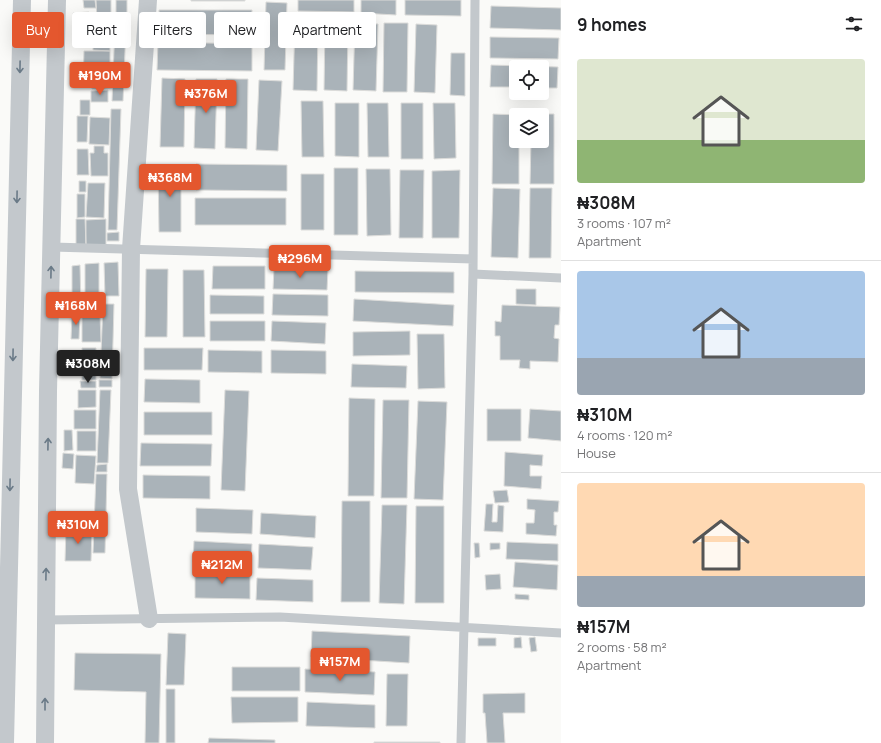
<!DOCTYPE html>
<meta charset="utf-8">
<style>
:root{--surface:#fff;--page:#f2f2f2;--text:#202124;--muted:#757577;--line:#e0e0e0;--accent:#e4572e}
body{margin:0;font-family:Manrope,sans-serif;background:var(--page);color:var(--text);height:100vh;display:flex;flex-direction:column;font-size:15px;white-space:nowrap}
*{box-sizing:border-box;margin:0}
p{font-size:13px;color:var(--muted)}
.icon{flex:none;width:22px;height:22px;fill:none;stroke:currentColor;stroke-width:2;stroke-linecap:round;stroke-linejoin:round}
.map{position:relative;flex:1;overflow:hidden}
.sheet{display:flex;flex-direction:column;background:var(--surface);width:320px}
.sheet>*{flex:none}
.hud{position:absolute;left:12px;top:12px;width:380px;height:36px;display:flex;gap:8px}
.buttons{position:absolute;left:509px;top:60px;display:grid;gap:8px}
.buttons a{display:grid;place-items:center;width:40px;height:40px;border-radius:4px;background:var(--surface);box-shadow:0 4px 16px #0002;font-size:20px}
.price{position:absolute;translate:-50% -34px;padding:0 9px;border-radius:4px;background:var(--accent);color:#fff;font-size:13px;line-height:26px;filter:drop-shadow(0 1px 2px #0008)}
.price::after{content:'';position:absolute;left:50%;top:24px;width:12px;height:9px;margin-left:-6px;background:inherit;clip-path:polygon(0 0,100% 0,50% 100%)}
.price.on{background:#222;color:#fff}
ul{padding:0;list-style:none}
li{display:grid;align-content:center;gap:8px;height:212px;padding:0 16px}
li+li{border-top:1px solid var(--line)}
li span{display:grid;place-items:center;height:124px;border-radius:4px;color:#555}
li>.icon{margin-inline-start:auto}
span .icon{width:72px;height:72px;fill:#fffc;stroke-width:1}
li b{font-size:17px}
h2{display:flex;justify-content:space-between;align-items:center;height:48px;padding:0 16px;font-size:17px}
.pill{padding:0 14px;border-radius:4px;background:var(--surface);box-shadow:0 4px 16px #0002;font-size:14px;line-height:36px}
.pill.on{background:var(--accent);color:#fff}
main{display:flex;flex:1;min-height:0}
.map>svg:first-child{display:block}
.building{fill:#aab3b9;stroke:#dcdcda}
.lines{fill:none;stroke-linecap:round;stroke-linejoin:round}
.lane{stroke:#c3c8cc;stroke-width:9}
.street{stroke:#c3c8cc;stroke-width:18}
.oneway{stroke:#6a7a87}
</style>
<main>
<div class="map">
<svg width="561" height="743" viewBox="0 0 561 743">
<rect width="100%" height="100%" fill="#fafaf8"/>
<!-- building -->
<path class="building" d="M83,0H95L96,8H84Z
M96,0H111V21H97Z
M116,0H127V17L116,16Z
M191,0H245V1H191Z
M298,0H354V12L298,11Z
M361,0H396V15L361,13Z
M405,0H461V16L405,15Z
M266,2L287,3L285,70H264Z
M491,6L561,8V30L490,28Z
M159,10H252L251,35L159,34Z
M89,12L90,23L74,24L73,13Z
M114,18H123V25H114Z
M93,22H110V51L93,50Z
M295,22H318L317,91L293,90Z
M325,23H348L347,91L324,90Z
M355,23L378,24L376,91L353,90Z
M384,23H408L407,92H383Z
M416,24L437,25L435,93L414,92Z
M115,26H126L123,101H112Z
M490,37L559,38L558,59L490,58Z
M158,42L252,44V71L157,70Z
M84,51H110V70L91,69V85H83Z
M451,53H465V96L450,95Z
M491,65L558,67L557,88H542V67H516V87H490Z
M93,72H111L112,88L92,89L91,75Z
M162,78L185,79L184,147H160Z
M196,79H217L215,149L194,148Z
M226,79H248L247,149L225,148Z
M259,80L282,81L278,151L256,150Z
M108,90V102H91V91Z
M80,100H90V115H80Z
M301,101H323L324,157H302Z
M335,103H359V157L335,156Z
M367,103H388L389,157H368Z
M401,103H423V159H401Z
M433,103H455L456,158L434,159Z
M111,109H121L117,230H108Z
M493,114L520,115H516V141H519V184H492Z
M531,114H554V184H530L531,141H542V115Z
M77,116H88L87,142H77Z
M90,117L110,118L109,145L89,144Z
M94,146H104V153H108V176H91L90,153H94Z
M77,149H88L89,175H77Z
M196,164L287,165V191L196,190Z
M158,165H181V232H159Z
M334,168H358V235H334Z
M366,169H390L391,235L367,236Z
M400,170H424L423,238H399Z
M460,170L459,238H432V171Z
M301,174H324V230H301Z
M79,181H86V192H79Z
M88,183H105L104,218L86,217Z
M493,188L520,189L518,258L491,257Z
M530,188H552L551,258H529Z
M77,194H85V217L77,218Z
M195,198H286V225H195Z
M76,219H85L86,246H76Z
M106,219V246H86V220Z
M119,232V241H107V233Z
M118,262L119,296H105L104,263Z
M99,263V308H85V264Z
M80,265L81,310H72V266Z
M213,266H265V289H212Z
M274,268L328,269L327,290L273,289Z
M146,269H168L167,337H145Z
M183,270H204L205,337H183Z
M355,271L454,272V293L355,292Z
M516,289H536V305L516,304Z
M273,294L328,295V316L272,315Z
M210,295L264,296V314H210Z
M354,299L454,305L453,326L353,321Z
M103,304H114L112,379L100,378Z
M502,305L560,307L559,325H555L554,338L559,339L558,362L530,361V369L519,368L520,360H500V336H495V321L501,322Z
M72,314H80L79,339H71Z
M82,315H100L101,342H82Z
M210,321H265V341H210Z
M272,321L326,323L325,344L271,341Z
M410,331V355L353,356V332Z
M417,334H444L445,388L418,389Z
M82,348H96V380H82Z
M144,348H203L202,370H144Z
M208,350L262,351V373L208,372Z
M271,350L326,351V374L271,373Z
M352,364L407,366L406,388L351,387Z
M145,379L200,380V403L144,402Z
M99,380H112V387H99Z
M80,381H96V388H81Z
M78,390H96V407L78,408Z
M100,390H111L108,463H97Z
M225,390L249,391L245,491L221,490Z
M349,398L375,399L374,496H348Z
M383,400H409L407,498H381Z
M418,401L447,402L443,500L414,499Z
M487,409H521V441H487Z
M530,409L561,411V441L528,438Z
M74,410H96V429H74Z
M144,412H212V435H144Z
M64,430H72L73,450L64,451Z
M77,431H96V451H77Z
M141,443L212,444L211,466H140Z
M505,452L543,455L542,466L530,465V476H542L541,489L504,486Z
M63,453L74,454L73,469L62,468Z
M76,455L96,456L94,484L75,483Z
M107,464V472H96L97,465Z
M96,474H107L105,553H93Z
M143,475L210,476V499L143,498Z
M507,490L509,502L495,503L493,491Z
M527,499L559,501L558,512H554V525H557L556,536L526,534V523H534L535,510L527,509Z
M342,501H370V602H341Z
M486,504H493L492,522H497L498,505L504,506L503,532L484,531Z
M382,505H407L404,604L379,603Z
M416,506H444V603H415Z
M196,508L253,510L252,534L196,532Z
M261,513L316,516L315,538L260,534Z
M55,518H65V529H55Z
M66,528L92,529L91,561H65Z
M194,541L252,544L251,565L193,562Z
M507,542L558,544V561L506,559Z
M474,543H479L480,557L475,558Z
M490,543H500V549L490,550Z
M259,544L313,547L311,570L258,568Z
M515,562L558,565L557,590L513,587Z
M195,571L250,572V599L195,598Z
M500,574L501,589L486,590L485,575Z
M257,578L313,580V602L256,600Z
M515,594L529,595V600L515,599Z
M312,631L410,636L409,663L311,657Z
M168,633L186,634L184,685H166Z
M521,637L522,648H514V638Z
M535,637L537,651L531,652L529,638Z
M478,638H496V646H478Z
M75,653L161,654L159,743H145L146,692L74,690Z
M232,667H300V691H232Z
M305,669L375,672L374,695L305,692Z
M387,674H408L407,726H386Z
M166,689H175V743H166Z
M525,693V713H503L505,743H487L485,713H483V694Z
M231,697H298V722L232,723Z
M307,702L375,705V728L306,726Z
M209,738L275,740V743H208Z
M374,742H440V743H374Z"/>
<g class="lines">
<!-- lane -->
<path class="lane" d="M52,247L473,259
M473,274L561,278
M46,620L280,617L561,633
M461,743L473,274L475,0"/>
<!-- street -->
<path class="street" d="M148,0L131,249L128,489L149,619
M5,743L22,0
M45,743L48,391L57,0"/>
</g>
<!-- one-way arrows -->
<defs><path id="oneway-shaft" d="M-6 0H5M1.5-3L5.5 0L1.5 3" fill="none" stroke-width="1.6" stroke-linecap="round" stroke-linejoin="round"/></defs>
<g class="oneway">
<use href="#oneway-shaft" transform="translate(20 67) rotate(91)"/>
<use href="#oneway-shaft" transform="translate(17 197) rotate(91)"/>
<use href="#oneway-shaft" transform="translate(51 272) rotate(-89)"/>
<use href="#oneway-shaft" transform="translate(13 355) rotate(91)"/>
<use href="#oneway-shaft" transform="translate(48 444) rotate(-89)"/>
<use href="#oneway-shaft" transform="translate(10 485) rotate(91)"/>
<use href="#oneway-shaft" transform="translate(46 574) rotate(-89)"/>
<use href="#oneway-shaft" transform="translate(45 704) rotate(-90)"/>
</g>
</svg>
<div class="buttons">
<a><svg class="icon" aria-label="locate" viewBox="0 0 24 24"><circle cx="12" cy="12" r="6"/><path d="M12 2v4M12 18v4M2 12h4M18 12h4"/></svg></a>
<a><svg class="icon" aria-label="layers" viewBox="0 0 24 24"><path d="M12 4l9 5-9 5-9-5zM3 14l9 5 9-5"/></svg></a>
</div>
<b class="price" style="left:100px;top:96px">₦190M</b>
<b class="price" style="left:206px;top:114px">₦376M</b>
<b class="price" style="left:170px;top:198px">₦368M</b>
<b class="price" style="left:300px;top:279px">₦296M</b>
<b class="price" style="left:76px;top:326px">₦168M</b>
<b class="price on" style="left:88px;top:384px">₦308M</b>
<b class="price" style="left:78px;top:545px">₦310M</b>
<b class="price" style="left:222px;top:585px">₦212M</b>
<b class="price" style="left:340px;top:682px">₦157M</b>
<div class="hud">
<a class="pill on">Buy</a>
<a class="pill">Rent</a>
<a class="pill">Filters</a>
<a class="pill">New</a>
<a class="pill">Apartment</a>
</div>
</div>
<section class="sheet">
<h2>9 homes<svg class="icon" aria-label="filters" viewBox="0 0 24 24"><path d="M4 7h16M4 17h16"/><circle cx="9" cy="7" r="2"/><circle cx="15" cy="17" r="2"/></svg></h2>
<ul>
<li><span style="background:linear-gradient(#dfe7d0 65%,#8fb573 0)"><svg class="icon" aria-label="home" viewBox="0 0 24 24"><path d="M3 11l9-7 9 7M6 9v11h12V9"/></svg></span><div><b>₦308M</b><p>3 rooms · 107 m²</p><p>Apartment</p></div></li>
<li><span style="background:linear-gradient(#a9c7e8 70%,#9aa5b1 0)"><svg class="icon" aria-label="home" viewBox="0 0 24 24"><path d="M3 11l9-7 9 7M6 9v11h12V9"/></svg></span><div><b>₦310M</b><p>4 rooms · 120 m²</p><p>House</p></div></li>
<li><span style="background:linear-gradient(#ffd9b3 75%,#9aa5b1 0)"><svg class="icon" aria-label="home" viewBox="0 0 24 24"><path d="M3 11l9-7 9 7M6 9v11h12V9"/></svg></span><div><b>₦157M</b><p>2 rooms · 58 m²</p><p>Apartment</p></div></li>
</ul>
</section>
</main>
